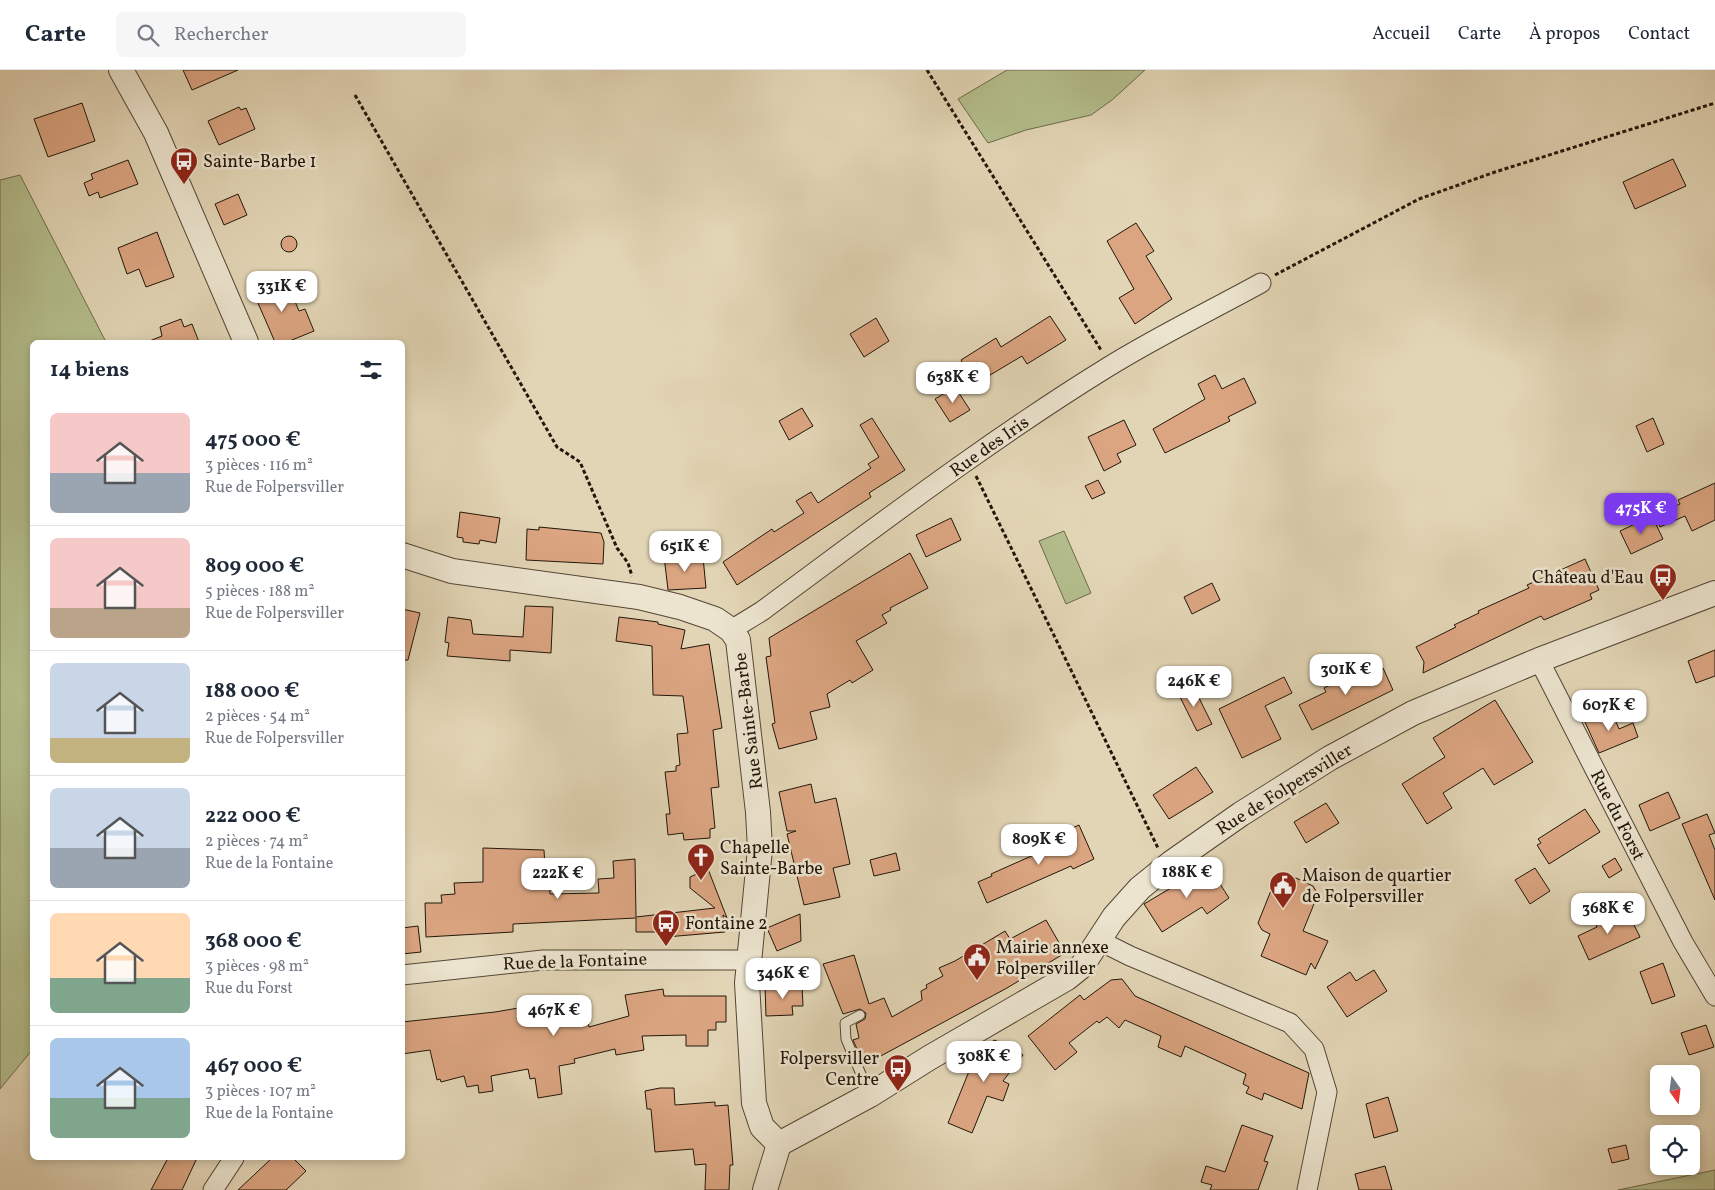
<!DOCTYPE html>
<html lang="fr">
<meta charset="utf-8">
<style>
:root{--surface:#fff;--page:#f6f6f7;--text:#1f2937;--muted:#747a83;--line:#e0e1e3;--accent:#7c3aed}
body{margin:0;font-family:Vollkorn,serif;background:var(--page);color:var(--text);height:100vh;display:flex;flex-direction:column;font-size:19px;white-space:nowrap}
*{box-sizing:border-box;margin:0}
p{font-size:16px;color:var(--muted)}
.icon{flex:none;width:28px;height:28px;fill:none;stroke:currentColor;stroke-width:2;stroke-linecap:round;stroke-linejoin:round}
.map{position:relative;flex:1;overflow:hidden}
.details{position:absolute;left:30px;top:270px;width:375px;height:820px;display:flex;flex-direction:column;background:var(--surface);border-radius:8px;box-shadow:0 2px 8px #0003}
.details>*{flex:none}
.needle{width:32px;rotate:166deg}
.buttons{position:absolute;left:1650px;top:995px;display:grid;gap:10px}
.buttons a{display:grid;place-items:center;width:50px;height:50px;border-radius:8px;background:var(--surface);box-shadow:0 2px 8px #0003;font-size:25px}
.price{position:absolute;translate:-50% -42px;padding:0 11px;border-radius:10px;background:#fff;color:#222;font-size:16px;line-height:32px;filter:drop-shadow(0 1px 2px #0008)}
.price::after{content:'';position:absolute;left:50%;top:30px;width:15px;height:11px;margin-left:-8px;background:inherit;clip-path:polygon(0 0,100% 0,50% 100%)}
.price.active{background:var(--accent);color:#fff}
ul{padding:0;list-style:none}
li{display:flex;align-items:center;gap:15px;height:125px;padding:0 20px}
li+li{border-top:1px solid var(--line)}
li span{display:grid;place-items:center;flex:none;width:140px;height:100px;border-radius:8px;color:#555}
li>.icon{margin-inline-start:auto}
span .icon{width:60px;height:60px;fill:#fffc;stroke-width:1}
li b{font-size:21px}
h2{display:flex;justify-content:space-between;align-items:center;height:60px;padding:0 20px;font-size:21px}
header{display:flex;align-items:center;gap:30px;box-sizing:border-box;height:70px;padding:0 25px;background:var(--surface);border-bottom:1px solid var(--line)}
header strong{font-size:24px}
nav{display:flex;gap:28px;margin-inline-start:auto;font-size:18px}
.search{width:350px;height:45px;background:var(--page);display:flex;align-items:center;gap:12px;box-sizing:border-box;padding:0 18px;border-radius:8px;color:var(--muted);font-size:19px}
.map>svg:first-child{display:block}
.green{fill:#b4bd8c;stroke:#6c6a4b}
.building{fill:#dba581;stroke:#23160a}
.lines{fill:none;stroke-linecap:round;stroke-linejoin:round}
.service-casing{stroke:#534635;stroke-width:11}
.minor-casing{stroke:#534635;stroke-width:21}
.tertiary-casing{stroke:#534635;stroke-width:26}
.path{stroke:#23160a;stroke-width:3;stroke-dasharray:4 2.5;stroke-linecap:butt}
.service{stroke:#ece4cf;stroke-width:9}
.minor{stroke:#ece4cf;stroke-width:19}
.tertiary{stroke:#ece4cf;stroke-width:24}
.labels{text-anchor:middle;stroke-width:5;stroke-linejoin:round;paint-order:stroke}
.poi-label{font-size:18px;fill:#23160a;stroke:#ece4cf;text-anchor:start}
.street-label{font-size:18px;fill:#23160a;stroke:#ece4cf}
</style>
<header>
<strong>Carte</strong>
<div class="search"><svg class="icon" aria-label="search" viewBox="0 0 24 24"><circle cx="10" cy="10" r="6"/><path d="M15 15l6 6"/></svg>Rechercher</div>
<nav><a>Accueil</a><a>Carte</a><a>À propos</a><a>Contact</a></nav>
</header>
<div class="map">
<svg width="1715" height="1120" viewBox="0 0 1715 1120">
<rect width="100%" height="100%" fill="#e2d5b5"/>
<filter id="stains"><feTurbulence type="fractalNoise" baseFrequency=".004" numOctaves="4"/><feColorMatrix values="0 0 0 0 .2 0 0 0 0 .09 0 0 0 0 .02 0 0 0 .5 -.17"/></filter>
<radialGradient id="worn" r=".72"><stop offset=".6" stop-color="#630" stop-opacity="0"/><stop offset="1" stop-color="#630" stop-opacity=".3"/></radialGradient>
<!-- green -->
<path class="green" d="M1007,0H1145L1112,30L1091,45L1026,60L988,73L958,29Z
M20,105L106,272H32V980L0,1019V110Z
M1064,461L1091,523L1066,534L1039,471Z
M1715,1100V1120H1618Z"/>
<!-- building -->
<path class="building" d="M183,0H238L192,20Z
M82,33L95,71L48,87L34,49Z
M239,37L241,40L246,38L255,59L219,75L208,51Z
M1673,89L1686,116L1635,139L1623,112Z
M128,90L138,114L100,128L98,122L89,126L84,113L93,109L91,104Z
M238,124L247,145L224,155L215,134Z
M1136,153L1154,181L1146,186L1172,229L1135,254L1119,228L1134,219L1107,171Z
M157,162L174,207L146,217L139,199L127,204L118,178Z
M281 174a8 8 0 1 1 16 0a8 8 0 1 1-16 0Z
M273,208L276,215L280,213L288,232L294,229L299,241L305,239L314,261L287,272H275L254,224L258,222L255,215Z
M1050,246L1066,270L1027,294L1022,286L975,314L961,290L996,268L1001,277Z
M876,248L889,271L864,287L850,264Z
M181,249L184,257L192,254L199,272H147L162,266L160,257Z
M1215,305L1222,319L1244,308L1256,333L1228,347L1230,351L1165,383L1153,359L1205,329L1198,314Z
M955,317L970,340L950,352L935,329Z
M802,338L813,356L789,370L779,351Z
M872,348L905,400L869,423L871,427L737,515L723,492L772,459L774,462L804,443L796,431L811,422L818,433L871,398L868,394L879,387L860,355Z
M1653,348L1664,374L1647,382L1636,356Z
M1124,350L1136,375L1117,384L1121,392L1104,401L1088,367Z
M1098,410L1105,423L1092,429L1085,416Z
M1715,413V450L1692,461L1685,446L1660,457L1655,445L1680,434L1678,430Z
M460,442L500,448L496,473L480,470L479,474L463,472V468L457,467Z
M1652,446L1663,469L1631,484L1620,461Z
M951,448L961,470L926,487L916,465Z
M539,457L601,463L604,472L603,494L526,490L527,459L539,460Z
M910,483L928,518L890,538L891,540L882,545L887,553L856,571L873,600L852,613L850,610L827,624L830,637L810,642L817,669L779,679L772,654L775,653L766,587L771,586L769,568Z
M681,485L682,489L703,487L706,518L668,520L664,486Z
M1585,489L1599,520L1590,524L1592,529L1544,550L1541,546L1423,603L1424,592L1416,577L1456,557L1454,555L1479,543L1478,541L1529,518L1527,515Z
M1212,513L1220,530L1192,544L1184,527Z
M525,536L553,537L551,583L510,580V591L447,586L449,573L445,572L448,547L471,550L473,564L523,567Z
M402,539L420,543L408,590H402Z
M619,547L658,552V554L685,560L681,579L709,574L722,658L713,660L719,717L711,718L715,758L710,759V768L684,770L683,763L668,765L666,744H670L665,702L676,701V696L680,695L677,664L688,663L683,626L653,625L652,576L616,571Z
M1715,580V606L1696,613L1688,591Z
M1371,595L1374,602L1383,598L1393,620L1312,660L1299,635L1326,622L1324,618Z
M1284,607L1292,623L1265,636L1281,669L1242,688L1219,639Z
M1192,614L1212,654L1197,661L1177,621Z
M1495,630L1533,692L1494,715L1483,698L1443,723L1452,738L1427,754L1402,714L1445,687L1433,668Z
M1611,640L1619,659L1633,653L1638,667L1599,683L1585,652Z
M1196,697L1213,722L1169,749L1153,725Z
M811,714L815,733L836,728L850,794L833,798L840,827L804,835L787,764L796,761H787L779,722Z
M1668,722L1680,748L1650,761L1639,735Z
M1326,733L1339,753L1306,773L1294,752Z
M1585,739L1600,762L1549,794L1537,775L1541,773L1538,769Z
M1707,744L1715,763L1709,765L1715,780V830L1682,754Z
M1079,755L1094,789L1073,799L1071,796L987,833L978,812L992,806L991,804L1065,771L1061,763Z
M483,778L544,780L545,797H549L550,824L599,823L598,809L614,808L613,791L635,789L636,847L715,838L690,818V807L708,799L727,848L723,845L725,862L666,867V862H636V848L513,854V862L426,867L425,833H442L441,825L455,824L454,813L483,812Z
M896,783L900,800L874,806L870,790Z
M1615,788L1622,800L1609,808L1602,796Z
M1200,796L1204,801L1213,803L1229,828L1207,844L1202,837L1162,862L1144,834L1191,806V801Z
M1535,798L1550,821L1530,834L1515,810Z
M1276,808L1287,810L1296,808L1313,816L1318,824L1303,861L1328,871L1315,899L1311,893L1306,905L1261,886L1270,864L1262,860L1258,853Z
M1619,841L1624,852L1631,849L1640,867L1589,890L1578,866L1597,857L1595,852Z
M800,844L801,871L777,881L767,858Z
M1046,850L1065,883L1007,918L864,995L853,970L859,968L856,954L865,949L866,943L860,939L843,944L823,894L854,885L869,934L884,928L892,947L922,930L921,921L927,918L926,915L943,906L939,898L955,891L1005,861L1010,869Z
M418,856L421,882L402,884V858Z
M1663,893L1675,926L1652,934L1640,902Z
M1374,900L1387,921L1347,947L1327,917L1350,902L1356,911Z
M1122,909L1135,926L1309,1003L1302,1039L1264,1023L1262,1030L1246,1023L1249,1017L1243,1014L1246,1004L1185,976L1181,987L1158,977L1161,966L1125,950L1119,958L1107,947L1099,953L1097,951L1069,973L1077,982L1055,1000L1028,966L1080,925L1084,930L1111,910Z
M802,915L803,936H792L793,945L766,946L765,916Z
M663,919L664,926H726V952H716V960H708V976H686V965L642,966L644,980L616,985L615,979L574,989L575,993L559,996L562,1024L538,1028L535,1008L530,1009L528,999L491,1006L493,1021L479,1023L478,1015L467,1017L464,1006L441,1012L440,1009L437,1010L430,980L402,984V952L495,942L583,927L589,957L629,946L625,925Z
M1706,955L1714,977L1689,985L1681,963Z
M994,970L1014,978L1023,985L1003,1011L1009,1014L1003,1031L987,1026L972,1063L948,1053L974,989Z
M660,1018H674L675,1035L715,1032V1036L728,1035L733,1095H730L729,1120H705L706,1094L695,1095L693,1079L655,1082L651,1039H647L645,1021Z
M1388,1027L1398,1061L1374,1068L1366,1034Z
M1242,1055L1273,1066L1264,1091L1268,1092L1258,1120H1210L1212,1115L1201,1112L1206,1096L1225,1102Z
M1626,1075L1629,1089L1612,1093L1608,1079Z
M168,1088H197L182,1120H151Z
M272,1088H293L306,1101L286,1120H238Z
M1385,1096L1392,1120H1359L1355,1104Z"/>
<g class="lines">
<!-- service casing -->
<g class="service-casing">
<path id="service" d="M860,945L845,953L846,969L869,1023"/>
</g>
<!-- minor casing -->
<g class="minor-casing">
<path id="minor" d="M731,560L762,541C876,457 988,371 1108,297C1158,266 1210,241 1261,213
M1539,590L1683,872L1715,926
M1098,870L1130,886L1290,953L1314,979L1327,1022L1307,1120
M402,905L543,890H748
M213,1120L234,1088"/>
</g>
<!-- tertiary casing -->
<g class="tertiary-casing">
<path id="tertiary" d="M121,0L156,63L246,272
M402,485L452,501L639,527L680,537L715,549L731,560L738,570L758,742L760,779L747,913L754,1033L762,1057L779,1074
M779,1074L870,1025L929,988L1067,908L1082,896L1114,847L1140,818L1171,793L1241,744L1330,688L1413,643L1539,590L1715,523
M765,1120L779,1074"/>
</g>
<!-- path -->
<path class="path" d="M927,0L1101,280
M355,25L557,377L580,392L617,478L628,493L632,506
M1275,205L1419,129L1495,102L1715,33
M976,406L1158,778"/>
<!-- service -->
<use href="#service" class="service"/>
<!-- minor -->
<use href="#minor" class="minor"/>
<!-- tertiary -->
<use href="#tertiary" class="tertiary"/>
</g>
<!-- icons -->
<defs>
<g id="bus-pin" transform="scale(1.4375)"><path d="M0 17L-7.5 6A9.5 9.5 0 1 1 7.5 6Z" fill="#8f2418" stroke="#ece4cf"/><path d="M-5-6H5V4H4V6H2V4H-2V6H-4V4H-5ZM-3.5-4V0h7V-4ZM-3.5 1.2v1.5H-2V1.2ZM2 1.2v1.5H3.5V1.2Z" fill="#fff"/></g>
<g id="church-pin" transform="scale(1.4375)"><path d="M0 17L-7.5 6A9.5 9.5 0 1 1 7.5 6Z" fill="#8f2418" stroke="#ece4cf"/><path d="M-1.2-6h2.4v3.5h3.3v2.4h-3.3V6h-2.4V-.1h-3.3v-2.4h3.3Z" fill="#fff"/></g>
<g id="civic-pin" transform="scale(1.4375)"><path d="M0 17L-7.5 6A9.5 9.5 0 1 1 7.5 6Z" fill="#8f2418" stroke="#ece4cf"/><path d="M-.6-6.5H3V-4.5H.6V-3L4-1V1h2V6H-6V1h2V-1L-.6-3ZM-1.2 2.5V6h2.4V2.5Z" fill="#fff"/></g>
</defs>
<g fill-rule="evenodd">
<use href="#bus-pin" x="184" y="91"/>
<use href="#bus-pin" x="1663" y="507"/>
<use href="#church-pin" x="701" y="787"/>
<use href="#civic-pin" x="1283" y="815"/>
<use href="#bus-pin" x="666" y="853"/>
<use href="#civic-pin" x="977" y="887"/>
<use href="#bus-pin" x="898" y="998"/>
</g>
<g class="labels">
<!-- poi labels -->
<g class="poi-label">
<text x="203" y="97">Sainte-Barbe 1</text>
<text x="1644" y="513" text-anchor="end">Château d'Eau</text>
<text x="720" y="783">Chapelle<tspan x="720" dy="21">Sainte-Barbe</tspan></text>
<text x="1302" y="811">Maison de quartier<tspan x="1302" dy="21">de Folpersviller</tspan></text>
<text x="685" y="859">Fontaine 2</text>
<text x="996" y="883">Mairie annexe<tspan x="996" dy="21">Folpersviller</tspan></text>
<text x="879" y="994" text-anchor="end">Folpersviller<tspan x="879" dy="21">Centre</tspan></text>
</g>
<!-- street labels -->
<g class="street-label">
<text transform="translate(989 376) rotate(-35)" y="6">Rue des Iris</text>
<text transform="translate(748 651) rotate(-97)" y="6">Rue Sainte-Barbe</text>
<text transform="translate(1284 719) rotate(-32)" y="6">Rue de Folpersviller</text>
<text transform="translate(1618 745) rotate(63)" y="6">Rue du Forst</text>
<text transform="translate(575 891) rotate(-2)" y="6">Rue de la Fontaine</text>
</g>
</g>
<rect width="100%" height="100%" filter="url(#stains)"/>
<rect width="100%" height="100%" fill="url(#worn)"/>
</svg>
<div class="buttons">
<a><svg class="needle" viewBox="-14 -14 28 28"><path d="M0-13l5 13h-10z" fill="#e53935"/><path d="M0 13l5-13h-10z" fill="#747a83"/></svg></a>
<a><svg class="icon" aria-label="locate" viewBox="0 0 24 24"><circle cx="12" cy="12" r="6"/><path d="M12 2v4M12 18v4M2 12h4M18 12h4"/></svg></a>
</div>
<b class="price" style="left:282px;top:243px">331K €</b>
<b class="price" style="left:953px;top:334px">638K €</b>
<b class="price active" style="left:1641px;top:465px">475K €</b>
<b class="price" style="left:685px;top:503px">651K €</b>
<b class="price" style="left:1346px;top:626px">301K €</b>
<b class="price" style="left:1194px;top:638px">246K €</b>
<b class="price" style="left:1609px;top:662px">607K €</b>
<b class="price" style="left:1039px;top:796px">809K €</b>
<b class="price" style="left:1187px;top:829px">188K €</b>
<b class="price" style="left:558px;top:830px">222K €</b>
<b class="price" style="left:1608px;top:865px">368K €</b>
<b class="price" style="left:783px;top:930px">346K €</b>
<b class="price" style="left:554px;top:967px">467K €</b>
<b class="price" style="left:984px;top:1013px">308K €</b>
<section class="details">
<h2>14 biens<svg class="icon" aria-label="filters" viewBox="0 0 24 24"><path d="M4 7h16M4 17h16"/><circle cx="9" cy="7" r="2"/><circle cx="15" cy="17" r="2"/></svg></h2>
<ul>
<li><span style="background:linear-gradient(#f6c9c9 60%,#9aa5b1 0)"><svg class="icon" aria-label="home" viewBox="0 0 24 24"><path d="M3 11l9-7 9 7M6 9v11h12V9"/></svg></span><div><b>475 000 €</b><p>3 pièces · 116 m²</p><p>Rue de Folpersviller</p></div></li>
<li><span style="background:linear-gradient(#f6c9c9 70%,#b9a48a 0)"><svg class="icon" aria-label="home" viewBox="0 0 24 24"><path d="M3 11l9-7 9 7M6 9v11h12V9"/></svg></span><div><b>809 000 €</b><p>5 pièces · 188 m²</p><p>Rue de Folpersviller</p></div></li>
<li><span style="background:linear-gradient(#c9d6e8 75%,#c2b280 0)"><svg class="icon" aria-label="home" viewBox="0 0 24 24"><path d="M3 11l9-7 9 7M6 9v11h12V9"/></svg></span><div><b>188 000 €</b><p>2 pièces · 54 m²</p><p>Rue de Folpersviller</p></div></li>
<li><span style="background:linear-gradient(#c9d6e8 60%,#9aa5b1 0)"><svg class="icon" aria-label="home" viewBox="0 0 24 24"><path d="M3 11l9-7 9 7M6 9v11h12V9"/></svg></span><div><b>222 000 €</b><p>2 pièces · 74 m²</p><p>Rue de la Fontaine</p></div></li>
<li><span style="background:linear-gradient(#ffd9b3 65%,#7fa58c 0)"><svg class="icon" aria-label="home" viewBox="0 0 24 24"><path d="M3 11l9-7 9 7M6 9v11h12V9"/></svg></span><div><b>368 000 €</b><p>3 pièces · 98 m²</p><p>Rue du Forst</p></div></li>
<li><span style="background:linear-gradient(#a9c7e8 60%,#7fa58c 0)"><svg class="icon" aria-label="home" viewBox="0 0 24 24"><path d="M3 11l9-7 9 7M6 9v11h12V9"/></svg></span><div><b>467 000 €</b><p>3 pièces · 107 m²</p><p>Rue de la Fontaine</p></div></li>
</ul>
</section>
</div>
